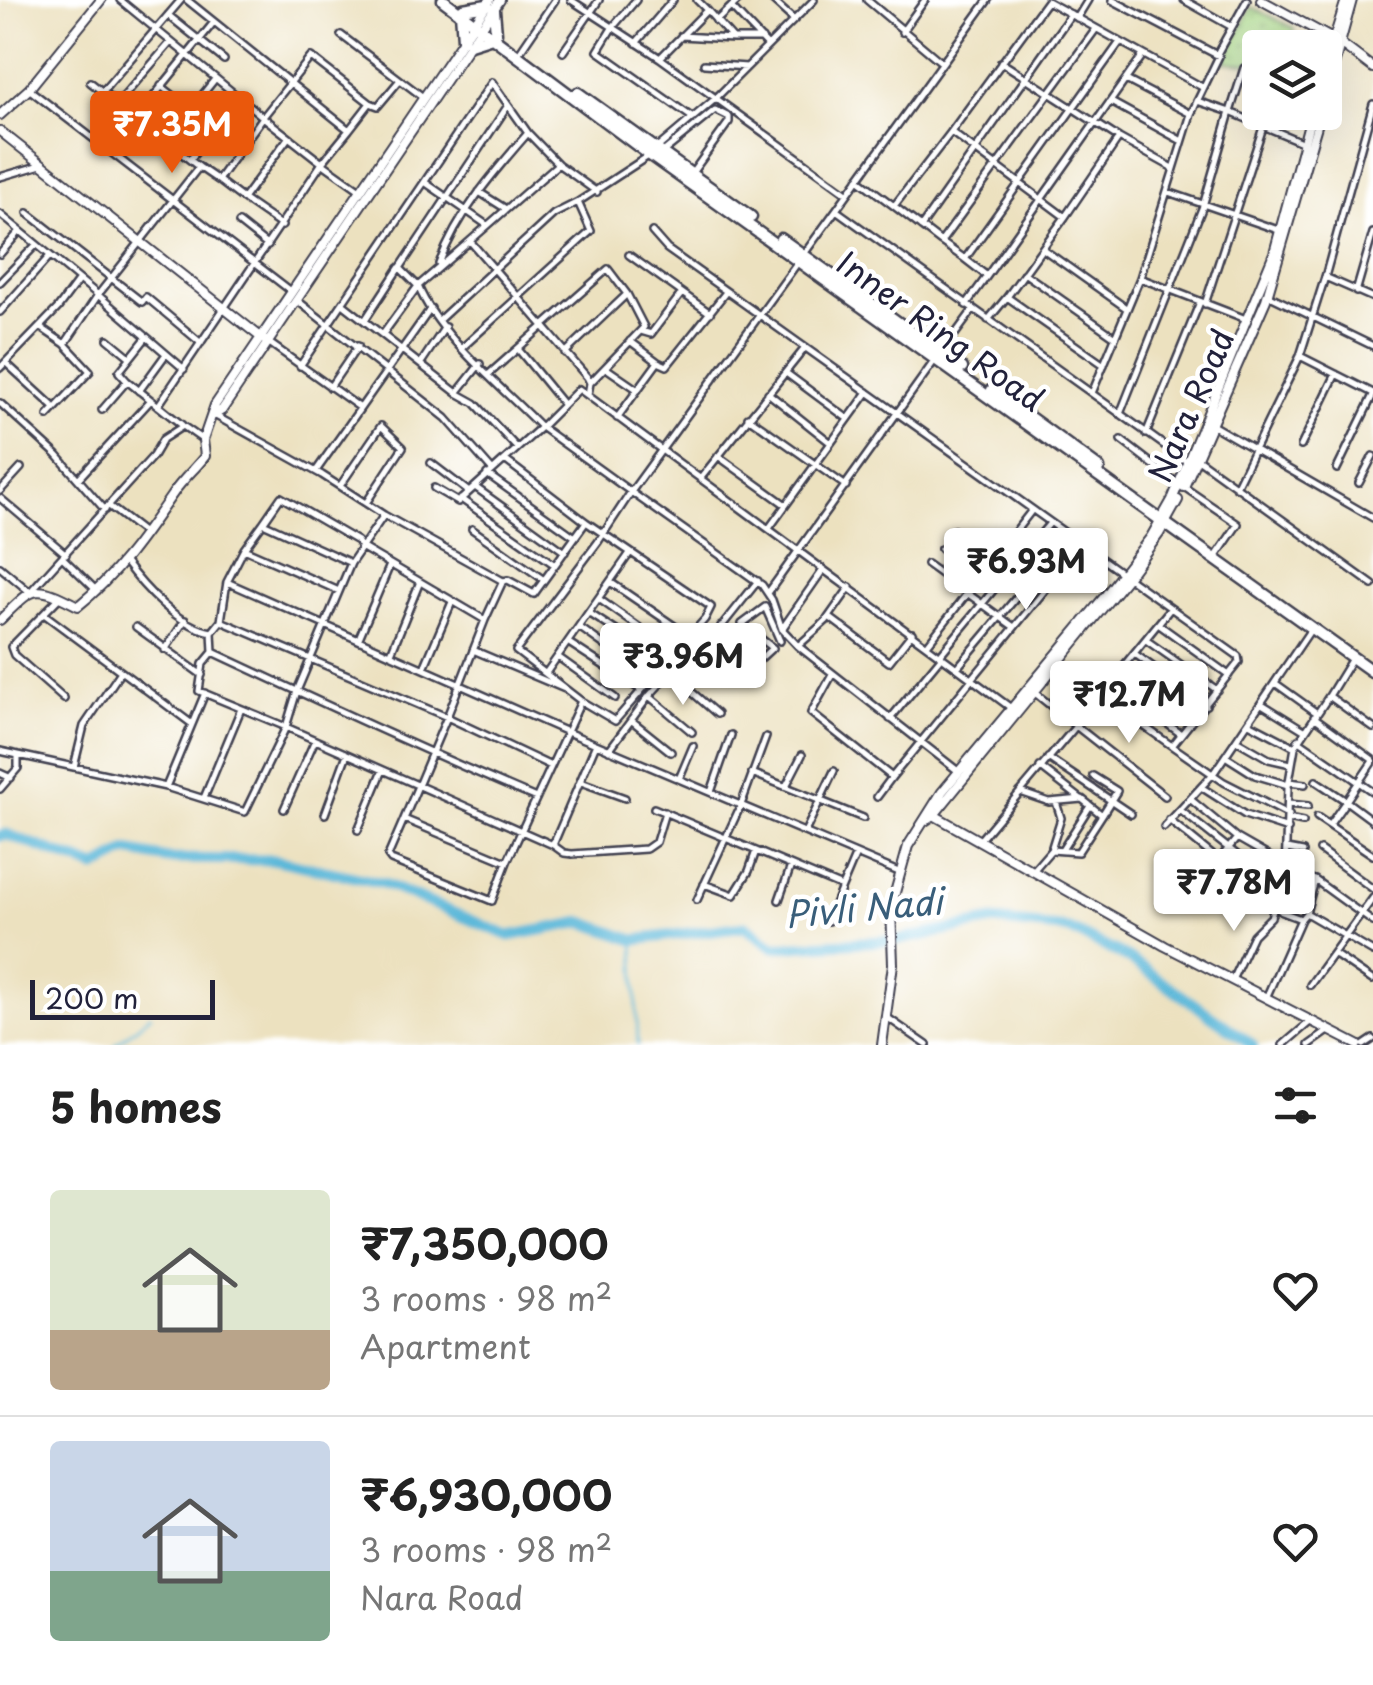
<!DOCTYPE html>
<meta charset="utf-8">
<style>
:root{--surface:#fff;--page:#f6f6f6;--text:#222;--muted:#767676;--line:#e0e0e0;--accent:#ea580c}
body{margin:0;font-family:"Playpen Sans",sans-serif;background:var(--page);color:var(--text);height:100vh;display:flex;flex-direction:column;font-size:38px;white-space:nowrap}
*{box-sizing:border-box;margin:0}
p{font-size:32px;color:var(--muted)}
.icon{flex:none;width:55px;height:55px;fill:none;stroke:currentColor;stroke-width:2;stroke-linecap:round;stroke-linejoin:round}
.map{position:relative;height:1045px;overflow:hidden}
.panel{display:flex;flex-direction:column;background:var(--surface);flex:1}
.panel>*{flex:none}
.controls{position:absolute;left:1242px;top:30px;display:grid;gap:20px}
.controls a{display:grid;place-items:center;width:100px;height:100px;border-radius:10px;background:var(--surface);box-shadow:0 10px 40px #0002;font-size:50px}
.scale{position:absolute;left:30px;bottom:25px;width:185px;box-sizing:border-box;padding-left:10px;border:5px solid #22223b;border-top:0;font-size:28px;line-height:35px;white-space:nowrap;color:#22223b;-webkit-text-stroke:8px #fff;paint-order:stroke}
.price{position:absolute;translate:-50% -85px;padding:0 22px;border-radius:10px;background:#fff;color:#222;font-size:32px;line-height:65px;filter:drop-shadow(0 2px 5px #0008)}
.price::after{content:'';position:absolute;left:50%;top:60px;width:30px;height:22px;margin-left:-15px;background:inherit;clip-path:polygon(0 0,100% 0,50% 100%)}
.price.on{background:var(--accent);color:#fff}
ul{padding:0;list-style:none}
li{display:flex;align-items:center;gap:30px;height:250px;padding:0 50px}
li+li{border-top:2px solid var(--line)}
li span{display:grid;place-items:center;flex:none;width:280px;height:200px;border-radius:10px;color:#555}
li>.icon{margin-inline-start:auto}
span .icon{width:120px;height:120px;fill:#fffc;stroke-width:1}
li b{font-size:42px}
h2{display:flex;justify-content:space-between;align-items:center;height:120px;padding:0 50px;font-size:42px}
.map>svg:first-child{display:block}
.grass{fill:url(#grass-dots);stroke:#667d60;stroke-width:2.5}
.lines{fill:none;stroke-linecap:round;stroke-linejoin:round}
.stream{stroke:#5bb8d9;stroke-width:2.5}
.river{stroke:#5bb8d9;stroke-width:11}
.street-casing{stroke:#403f4f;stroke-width:10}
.secondary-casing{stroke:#403f4f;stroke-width:12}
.highway-casing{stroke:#403f4f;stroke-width:15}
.street{stroke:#fff;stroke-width:5}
.secondary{stroke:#fff;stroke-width:8}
.highway{stroke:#fff;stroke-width:10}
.labels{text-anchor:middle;stroke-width:9;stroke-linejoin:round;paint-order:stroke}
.street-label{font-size:32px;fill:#22223b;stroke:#fff}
.water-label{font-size:35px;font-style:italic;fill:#395e7a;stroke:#fff}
</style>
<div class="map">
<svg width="1373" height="1045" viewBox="0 0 1373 1045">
<defs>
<pattern id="grass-dots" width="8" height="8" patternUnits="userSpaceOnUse" patternTransform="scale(2.5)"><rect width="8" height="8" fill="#a9d886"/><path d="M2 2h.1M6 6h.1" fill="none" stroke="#91b975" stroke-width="1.8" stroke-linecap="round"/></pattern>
</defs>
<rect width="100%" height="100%" fill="#fff"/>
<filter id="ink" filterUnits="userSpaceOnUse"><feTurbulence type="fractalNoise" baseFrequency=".01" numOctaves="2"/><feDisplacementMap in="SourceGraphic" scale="20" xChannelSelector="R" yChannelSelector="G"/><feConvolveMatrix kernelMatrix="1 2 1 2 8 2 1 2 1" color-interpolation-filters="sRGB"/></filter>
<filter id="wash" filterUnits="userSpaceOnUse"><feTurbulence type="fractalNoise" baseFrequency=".0048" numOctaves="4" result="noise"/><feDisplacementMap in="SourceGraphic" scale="40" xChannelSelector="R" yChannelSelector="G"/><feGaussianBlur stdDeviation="2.25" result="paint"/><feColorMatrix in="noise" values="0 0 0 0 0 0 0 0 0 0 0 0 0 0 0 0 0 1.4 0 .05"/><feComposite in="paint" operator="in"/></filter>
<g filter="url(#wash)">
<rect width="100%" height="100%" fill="#ece1bf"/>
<!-- grass -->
<path class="grass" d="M1251,7L1294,28L1291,47L1260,48V65L1224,62Z"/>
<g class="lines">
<!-- stream -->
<path class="stream" d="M634,940L638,1045
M115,1045L151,1015"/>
<!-- river -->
<path class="river" d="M0,836L6,834L96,868L127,851L168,859L276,860L382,883L509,936L583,922L634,940L745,926L774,947L900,940L993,921L1069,929L1128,958L1253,1045"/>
</g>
</g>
<g filter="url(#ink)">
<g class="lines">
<!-- street casing -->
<g class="street-casing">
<path id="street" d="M120,0L263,117L218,180L199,167
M187,0L349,130L322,163L360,190
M571,0L660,58L847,193
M636,0L612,28L598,51L693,118
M739,0L731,7L768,46
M772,0L794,20
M867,0L941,62
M988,0L836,210L1186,461
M1184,0L1232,27
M1047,1L1202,87
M707,10L733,39H762
M168,15L224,60
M1077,18L1088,0
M716,21L731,7
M902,32L925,0
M341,35L423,97
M681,36L733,39
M636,43L673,0
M521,50L555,0
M563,52L599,0
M1217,54L1247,0
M660,58L707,10L697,0
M1001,62L1119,138L1065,217L951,132L1047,1
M704,64L747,67
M1126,80L1191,114
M161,86L191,109L215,79
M30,90L291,291
M103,91L181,0
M1197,101L1230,112L1244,68
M1111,102L1182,141
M118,103L170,43
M370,103L378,106L399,81
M1373,104L1325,277L1300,356L1373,393
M951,132L894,206L941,242L1096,29
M1119,138L1173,168
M657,148L715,99L814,0
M111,149L214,22
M663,152L715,110L729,117V122L692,173
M190,160L237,99
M0,177L41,165
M858,179L894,206
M218,180L243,199L288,138
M426,183L487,225
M479,192L506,209
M1168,192L1281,231
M243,199L282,226
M578,202L650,155
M836,210L631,492L762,585L772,600L782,629L798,646L958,771
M28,213L142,302L146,297L201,343
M0,214L98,295L199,167L90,82
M1065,217L1007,297L1104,365
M239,223L268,246
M921,227L1071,14
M652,232L667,249L1238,656L1239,662L1172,746L1100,695L1170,609
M470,241L558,164L597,192
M941,242L965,259L1120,42
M1043,249L1126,308
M0,254L20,231
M629,255L710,313
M965,259L987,276L1143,55
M439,264C458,213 493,173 528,133
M1024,273L1115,337
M1325,277L1373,298
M1140,278L1246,319
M0,282L36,245
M1356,292L1373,233
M1268,295L1373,346
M298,301L446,418L492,470
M343,304L457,393L475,403L517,448
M1205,304L1268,112
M966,305L987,276
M0,312L50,256
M440,319L554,214L578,202L591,231L463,347
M365,320L399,268
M988,320L1007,297
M40,327L65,344L98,295L184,369
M641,331L651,334L682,293
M383,334L418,286L400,268L507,107
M108,339L130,357
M268,342L359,407
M518,349L563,404
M942,352L973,310
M565,353L627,294
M658,362L667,366L726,292
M6,363L55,408
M421,363L445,327
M300,366L492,82L528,133L558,164
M0,368L58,308L78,281
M606,368L638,390
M786,373L848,419
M489,374L608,269L627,294L644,327L590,383
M127,381L119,372L146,338
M330,387L358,346
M139,391L166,354
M457,393L480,364
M768,393L831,443
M1092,393L1140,278L1191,114L1219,56L1112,0
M0,403L57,455L105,510
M158,406L322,163L263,117L311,57L370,103L349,130
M102,410L127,381L151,400
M1120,414L1203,206L1230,112L1304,143
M214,415L322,475L384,515L351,563L297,691L286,727L199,691L203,664L213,652C320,702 427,752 536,798
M48,416L90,371L65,344
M748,417L846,486
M617,418L658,362L630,341
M1212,425L1373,518
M1146,434L1200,302
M1121,440L1177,483
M1301,446L1336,374
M718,456L786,505
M1198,459L1373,585
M431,463L469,492
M1337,469L1373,395
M316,471L431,308
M487,474L575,537
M78,479L151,400L182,425
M700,479L805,348
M1359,483L1373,456
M340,486L381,426L403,447L366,503
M475,487L565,552
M1184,487L1238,524L1217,555
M1236,487L1300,356
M434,488L458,502L541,427C502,387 439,337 418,286L470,241L587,377L590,383L588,395
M0,491L21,468
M0,498L66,554
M461,499L555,565
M109,506L144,533
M384,515L503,581L485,620
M586,522L711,607L705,619L690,636
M770,527L868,392
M472,529L544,580
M954,530L1010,570L1050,523
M244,549L263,523L351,563
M941,549L980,577
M63,558L97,591
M124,561C144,588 178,626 212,632
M927,564L1014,627
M0,567L30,592L153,456L163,439L183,426L203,440
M503,581L508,580L534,594L586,522L505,460
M227,582L244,549L339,591
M610,582L689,636L615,721L581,701L516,651L598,542L631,492L541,427L579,389L1011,708
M768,593L935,360
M60,597L11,647L14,655L64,699
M599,599L674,652
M589,613L665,663
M44,614L192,724
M829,617L889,662L912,633
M221,621L227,582L567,732L507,862L404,819L447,717L551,766
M1158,624L1229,675
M721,626L762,657
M136,627L202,675
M579,627L652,679
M782,629L823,570
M359,638L390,565
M1146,640L1217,690
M710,641L758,581
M569,643L641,690
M927,645L1032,510
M798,646L826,621L850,587
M773,648L742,624L765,607L780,641
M165,650L185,620
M473,650L567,690
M213,652L212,632L221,621L447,717L485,620L361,547L357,541L281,497L263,523
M391,653L419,584
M1135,654L1206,705
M940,655L1010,570
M558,657L615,698
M1351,660L1329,696L1373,728
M424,668L452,602
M957,668L1068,536
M1122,669L1192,720
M546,673L630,553
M745,673L772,648
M832,675L811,713L892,777L1081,546
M1111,682L1181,734
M1275,683L1317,713
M1100,695L1076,726L1165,796
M649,696L670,673L717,714
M1262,704L1304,730
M1314,717L1373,760
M890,719L942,656
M631,720L671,752
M1249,723L1295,747
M1236,740L1269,759L1291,764
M1298,740L1373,792
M596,744L901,873
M1172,746L1224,782L1289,815
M609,750L649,696L692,732
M0,751L166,787L245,812L286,727L553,845L596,744L567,732L581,701
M1225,756L1255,775L1288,785
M1048,758L1131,814
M1373,761L1346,801L1373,821
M74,767L84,726L120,673
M1040,767L1081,799
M0,773L11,778
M752,773L863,818
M1093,776L1117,791L1102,815
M679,779L693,746
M1316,781L1346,801L1330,824
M581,782L625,798
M1289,782L1305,784
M786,786L802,755
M166,787L205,693
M1201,787L1245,815L1288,829
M0,789L18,768V755
M711,792L731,735
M1020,792L1049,802L1082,799L1102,815L1078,852L1051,850L1032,872
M877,797L892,777
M204,798L241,709
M1288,804L1308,806
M654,808L842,887L856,854
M284,809L315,740
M1180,810L1279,888
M325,814L347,754
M1317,817L1373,855
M404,819L388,856L391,860L492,901L507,862
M1288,819L1303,822
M1169,820L1282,912L1301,919L1306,913L1373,952
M1164,827L1190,799
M358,830L383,770
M805,832L834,771
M979,841L1076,726L1035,693
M553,845L564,853L572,854L646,849L656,842L665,812
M1287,849L1303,852
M1051,850L1061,818L1056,802
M1062,850L1090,806
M1320,850L1373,889
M1219,860L1237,838
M1286,866L1237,838L1190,799L1213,774L1311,629
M1286,872L1315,880L1373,922
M704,884L734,895L749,871L756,851
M697,900L741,805L766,737
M779,900L791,866
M1306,913L1315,880
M828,921L842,887
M1334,954L1372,980
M1232,980L1253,935L1271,917L1285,872L1288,787L1295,747L1329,696
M1310,985L1373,898
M1266,998L1301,919
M888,1018L927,1045
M1283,1045L1311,1021
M1309,1045L1330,1030
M1364,1045L1373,1039"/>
</g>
<!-- secondary casing -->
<g class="secondary-casing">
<path id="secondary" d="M1261,0L1340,43L1373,68
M1325,67L1346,0
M1325,98L1352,0
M0,115L29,89L101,0
M0,131L263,339
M214,415L222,410L500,0
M1184,487L1266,300L1321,112
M0,620C35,586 33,583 78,606C118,574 145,534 174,492C183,479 195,469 205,456L203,440L215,405L490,0
M932,814L1165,946L1358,1045
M925,821L934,815L1127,578L1159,534L1178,500
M882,1045L893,964L891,907L908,846L942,792L1105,596L1151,537L1172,500L1274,253L1312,112"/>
</g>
<!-- highway casing -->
<g class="highway-casing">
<path id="highway" d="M443,0L650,155L1373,672
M463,9L487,5
M494,10L496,33
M461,13L463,39
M470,44L492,37
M578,93L751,217
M781,239L962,368
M992,390L1099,468"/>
</g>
<!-- street -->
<use href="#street" class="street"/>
<!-- secondary -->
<use href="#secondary" class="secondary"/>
<!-- highway -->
<use href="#highway" class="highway"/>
</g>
</g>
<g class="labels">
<!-- street labels -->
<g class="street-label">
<text transform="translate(940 332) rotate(36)" y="11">Inner Ring Road</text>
<text transform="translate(1192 406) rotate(-66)" y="11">Nara Road</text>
</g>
<!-- water labels -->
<g class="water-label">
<text transform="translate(864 909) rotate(-5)" y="12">Pivli Nadi</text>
</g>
</g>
</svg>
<div class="controls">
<a><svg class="icon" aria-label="layers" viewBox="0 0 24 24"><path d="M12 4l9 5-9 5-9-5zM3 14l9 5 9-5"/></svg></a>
</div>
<div class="scale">200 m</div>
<b class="price on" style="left:172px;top:176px">₹7.35M</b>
<b class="price" style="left:1026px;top:613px">₹6.93M</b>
<b class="price" style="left:683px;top:708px">₹3.96M</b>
<b class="price" style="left:1129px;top:746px">₹12.7M</b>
<b class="price" style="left:1234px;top:934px">₹7.78M</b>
</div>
<section class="panel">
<h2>5 homes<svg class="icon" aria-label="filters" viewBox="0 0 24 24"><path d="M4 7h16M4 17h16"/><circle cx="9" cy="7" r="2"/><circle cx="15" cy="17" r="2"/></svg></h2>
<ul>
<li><span style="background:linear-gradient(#dfe7d0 70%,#b9a48a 0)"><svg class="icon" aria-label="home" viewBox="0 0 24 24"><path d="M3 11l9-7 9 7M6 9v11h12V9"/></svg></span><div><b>₹7,350,000</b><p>3 rooms · 98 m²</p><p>Apartment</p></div><svg class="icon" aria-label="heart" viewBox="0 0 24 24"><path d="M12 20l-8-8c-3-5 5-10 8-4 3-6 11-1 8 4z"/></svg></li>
<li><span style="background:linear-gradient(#c9d6e8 65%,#7fa58c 0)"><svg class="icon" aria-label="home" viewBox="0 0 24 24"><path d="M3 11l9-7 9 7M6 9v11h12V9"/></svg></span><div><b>₹6,930,000</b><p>3 rooms · 98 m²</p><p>Nara Road</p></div><svg class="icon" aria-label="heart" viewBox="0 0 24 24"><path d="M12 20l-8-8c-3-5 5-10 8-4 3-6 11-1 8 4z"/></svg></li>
</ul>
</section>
